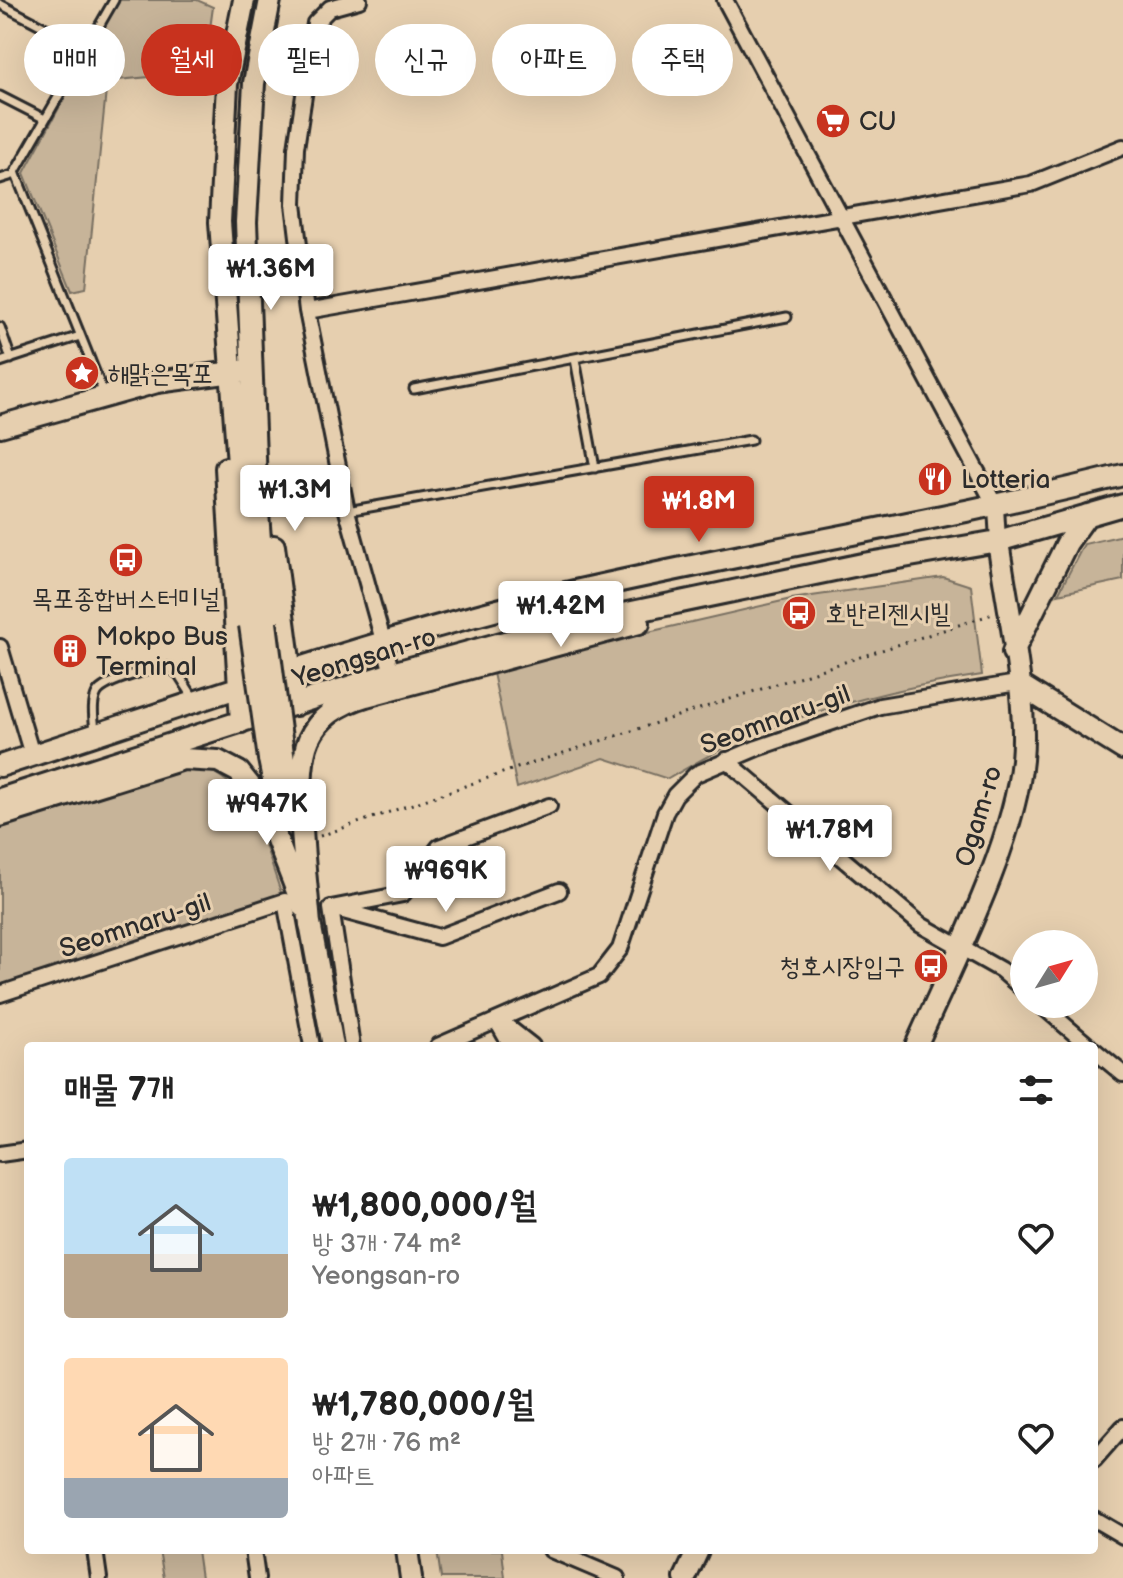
<!DOCTYPE html>
<html lang="ko">
<meta charset="utf-8">
<style>
:root{--surface:#fff;--page:#f6f6f6;--text:#222;--muted:#767676;--accent:#c8321e}
body{margin:0;font-family:"Balsamiq Sans","Poor Story",sans-serif;background:var(--page);color:var(--text);height:100vh;display:flex;flex-direction:column;font-size:30px;white-space:nowrap}
*{box-sizing:border-box;margin:0}
p{font-size:26px;color:var(--muted)}
.icon{flex:none;width:44px;height:44px;fill:none;stroke:currentColor;stroke-width:2;stroke-linecap:round;stroke-linejoin:round}
.map{position:relative;flex:1;overflow:hidden}
.drawer{position:absolute;left:24px;top:1042px;width:1074px;height:512px;display:flex;flex-direction:column;background:var(--surface);border-radius:8px;box-shadow:0 8px 32px #0002}
.drawer>*{flex:none}
.top-card{position:absolute;left:24px;top:24px;width:1076px;height:72px;display:flex;gap:16px}
.needle{width:52px;rotate:53deg}
.tools{position:absolute;left:1010px;top:930px;display:grid;gap:16px}
.tools a{display:grid;place-items:center;width:88px;height:88px;border-radius:50%;background:var(--surface);box-shadow:0 8px 32px #0002;font-size:40px}
.price{position:absolute;translate:-50% -68px;padding:0 18px;border-radius:8px;background:#fff;color:#222;font-size:26px;line-height:52px;filter:drop-shadow(0 2px 4px #0008)}
.price::after{content:'';position:absolute;left:50%;top:48px;width:24px;height:18px;margin-left:-12px;background:inherit;clip-path:polygon(0 0,100% 0,50% 100%)}
.price.active{background:var(--accent);color:#fff}
ul{padding:0;list-style:none}
li{display:flex;align-items:center;gap:24px;height:200px;padding:0 40px}
li span{display:grid;place-items:center;flex:none;width:224px;height:160px;border-radius:8px;color:#555}
li>.icon{margin-inline-start:auto}
span .icon{width:96px;height:96px;fill:#fffc;stroke-width:1}
li b{font-size:34px}
h2{display:flex;justify-content:space-between;align-items:center;height:96px;padding:0 40px;font-size:34px}
.chip{padding:0 28px;border-radius:36px;background:var(--surface);box-shadow:0 8px 32px #0002;font-size:28px;line-height:72px}
.chip.active{background:var(--accent);color:#fff}
.map>svg:first-child{display:block}
.green{fill:#c7b499;stroke:#797062;stroke-width:2}
.lines{fill:none;stroke-linecap:round;stroke-linejoin:round}
.lane-casing{stroke:#2b2b2b;stroke-width:13}
.street-casing{stroke:#2b2b2b;stroke-width:20}
.secondary-casing{stroke:#2b2b2b;stroke-width:26}
.path{stroke:#2b2b2b;stroke-width:3;stroke-dasharray:2 6;stroke-linecap:butt}
.lane{stroke:#e6cfaf;stroke-width:7}
.street{stroke:#e6cfaf;stroke-width:14}
.secondary{stroke:#e6cfaf;stroke-width:20}
.secondary-bridge-casing{stroke:#2b2b2b;stroke-width:26;stroke-linecap:butt}
.secondary-bridge{stroke:#e6cfaf;stroke-width:20}
.labels{text-anchor:middle;stroke-width:6;stroke-linejoin:round;paint-order:stroke}
.poi-label{font-size:26px;fill:#2b2b2b;stroke:#e6cfaf;text-anchor:start}
.street-label{font-size:26px;fill:#2b2b2b;stroke:#e6cfaf}
</style>
<div class="map">
<svg width="1123" height="1578" viewBox="0 0 1123 1578">
<rect width="100%" height="100%" fill="#e6cfaf"/>
<filter id="ink" filterUnits="userSpaceOnUse"><feTurbulence type="fractalNoise" baseFrequency=".0125" numOctaves="2"/><feDisplacementMap in="SourceGraphic" scale="16" xChannelSelector="R" yChannelSelector="G"/><feConvolveMatrix kernelMatrix="1 2 1 2 8 2 1 2 1" color-interpolation-filters="sRGB"/></filter>
<g filter="url(#ink)">
<!-- green -->
<path class="green" d="M117,0H197L213,7L204,72L107,81L86,288L72,291L24,173Z
M1123,535V580L1058,594L1084,544Z
M943,577L971,586L982,675C899,687 816,708 739,741C714,751 691,766 668,779L604,758L517,788L492,668L791,599Z
M200,767C254,783 264,847 282,895L0,985V823L182,768Z
M159,1550H197L201,1578H164Z
M437,1550H502L505,1578H441Z"/>
<g class="lines">
<!-- lane casing -->
<g class="lane-casing">
<path id="lane" d="M0,4L86,49
M0,96L45,119
M0,179L16,174
M0,327L11,359
M575,359L595,468
M0,362L80,336
M414,389L787,317
M104,394L15,172L114,0
M347,511L751,440
M95,731C94,719 91,704 97,693C104,681 155,667 169,667L179,675L195,700"/>
</g>
<!-- street casing -->
<g class="street-casing">
<path id="street" d="M359,0L330,8L315,23L296,148L294,204L307,311L347,511L392,673
M725,0L996,507L998,541
M307,311L1031,184L1123,147
M0,647L32,755
M726,760L921,925L1001,970L1024,990
M331,908L403,894L439,847L549,806
M331,908L352,1046
M336,909L439,937L559,891
M0,994L285,901L312,1046
M1040,1004L1089,1046
M500,1021L532,1046
M499,1025L511,1046
M438,1046L599,976L620,949L665,813L675,795L696,774L757,748L880,706L1017,683
M1094,1050L1123,1074
M0,1154L28,1150
M1094,1460L1123,1427
M1094,1519L1123,1536
M95,1550L99,1578
M253,1550L257,1578
M551,1550L617,1578"/>
</g>
<!-- secondary casing -->
<g class="secondary-casing">
<path id="secondary" d="M244,0L227,84L220,222L250,625
M0,426L157,382L241,371
M226,468L241,722
M274,546L295,705
M266,623L256,484L246,222L254,83L270,0
M1013,652L1067,543L1087,515
M1017,683L1123,749
M283,754L293,818
M269,759L279,809
M0,766C182,707 363,642 549,597C740,552 933,523 1123,475
M0,799L392,673L560,627L863,564L998,541L1123,505
M0,816L183,759L218,761L239,772L262,801L303,907
M308,912L333,1046
M310,925C307,881 292,777 309,739C320,715 342,703 366,696L639,623
M916,1046C951,966 1014,845 1022,760C1028,695 1007,607 998,541
M407,1550L411,1578
M685,1578L698,1550"/>
</g>
<!-- path -->
<path class="path" d="M320,836L517,768L993,614"/>
<!-- lane -->
<use href="#lane" class="lane"/>
<!-- street -->
<use href="#street" class="street"/>
<!-- secondary -->
<use href="#secondary" class="secondary"/>
<!-- secondary-bridge casing -->
<g class="secondary-bridge-casing">
<path id="secondary-bridge" d="M266,623L283,754
M250,625L269,759"/>
</g>
<!-- secondary-bridge -->
<use href="#secondary-bridge" class="secondary-bridge"/>
</g>
</g>
<!-- icons -->
<defs>
<g id="supermarket-disc" transform="scale(1.8)"><circle r="9.5" fill="#c8321e" stroke="#e6cfaf"/><path d="M-6-5.5h2.5l.6 2H6L4.5 2H-2.5L-4.4-4H-6ZM-1.5 3.2a1.3 1.3 0 1 0 .1 0ZM3 3.2a1.3 1.3 0 1 0 .1 0Z" fill="#fff"/></g>
<g id="sight-disc" transform="scale(1.8)"><circle r="9.5" fill="#c8321e" stroke="#e6cfaf"/><path d="M0-6L1.8-2.2L6-1.7L2.9 1.2L3.7 5.4L0 3.3L-3.7 5.4L-2.9 1.2L-6-1.7L-1.8-2.2Z" fill="#fff"/></g>
<g id="restaurant-disc" transform="scale(1.8)"><circle r="9.5" fill="#c8321e" stroke="#e6cfaf"/><path d="M-5-6h1v4h1v-4h1v4h1v-4h1v5L-1.5 .5V6h-2V.5L-5-1ZM5-6V6H3V1.5H1.5Q1.5-4 5-6Z" fill="#fff"/></g>
<g id="bus-disc" transform="scale(1.8)"><circle r="9.5" fill="#c8321e" stroke="#e6cfaf"/><path d="M-5-6H5V4H4V6H2V4H-2V6H-4V4H-5ZM-3.5-4V0h7V-4ZM-3.5 1.2v1.5H-2V1.2ZM2 1.2v1.5H3.5V1.2Z" fill="#fff"/></g>
<g id="building-disc" transform="scale(1.8)"><circle r="9.5" fill="#c8321e" stroke="#e6cfaf"/><path d="M-4-6H4V6H1V3H-1V6H-4ZM-2.5-4.3h1.7v1.8h-1.7ZM.8-4.3h1.7v1.8H.8ZM-2.5-1h1.7V.8h-1.7ZM.8-1h1.7V.8H.8Z" fill="#fff"/></g>
</defs>
<g fill-rule="evenodd">
<use href="#supermarket-disc" x="833" y="121"/>
<use href="#sight-disc" x="82" y="373"/>
<use href="#restaurant-disc" x="935" y="479"/>
<use href="#bus-disc" x="126" y="560"/>
<use href="#bus-disc" x="799" y="613"/>
<use href="#building-disc" x="70" y="651"/>
<use href="#bus-disc" x="931" y="966"/>
</g>
<g class="labels">
<!-- poi labels -->
<g class="poi-label">
<text x="859" y="130">CU</text>
<text x="108" y="382">해맑은목포</text>
<text x="961" y="488">Lotteria</text>
<text x="126" y="607" text-anchor="middle">목포종합버스터미널</text>
<text x="825" y="622">호반리젠시빌</text>
<text x="96" y="645">Mokpo Bus<tspan x="96" dy="30">Terminal</tspan></text>
<text x="905" y="975" text-anchor="end">청호시장입구</text>
</g>
<!-- street labels -->
<g class="street-label">
<text transform="translate(364 657) rotate(-17)" y="9">Yeongsan-ro</text>
<text transform="translate(775 719) rotate(-20)" y="9">Seomnaru-gil</text>
<text transform="translate(978 816) rotate(-73)" y="9">Ogam-ro</text>
<text transform="translate(135 925) rotate(-18)" y="9">Seomnaru-gil</text>
</g>
</g>
</svg>
<div class="tools">
<a><svg class="needle" viewBox="-14 -14 28 28"><path d="M0-13l5 13h-10z" fill="#e53935"/><path d="M0 13l5-13h-10z" fill="#767676"/></svg></a>
</div>
<b class="price" style="left:271px;top:312px">₩1.36M</b>
<b class="price" style="left:295px;top:533px">₩1.3M</b>
<b class="price active" style="left:699px;top:544px">₩1.8M</b>
<b class="price" style="left:561px;top:649px">₩1.42M</b>
<b class="price" style="left:267px;top:847px">₩947K</b>
<b class="price" style="left:830px;top:873px">₩1.78M</b>
<b class="price" style="left:446px;top:914px">₩969K</b>
<div class="top-card">
<a class="chip">매매</a>
<a class="chip active">월세</a>
<a class="chip">필터</a>
<a class="chip">신규</a>
<a class="chip">아파트</a>
<a class="chip">주택</a>
</div>
<section class="drawer">
<h2>매물 7개<svg class="icon" aria-label="filters" viewBox="0 0 24 24"><path d="M4 7h16M4 17h16"/><circle cx="9" cy="7" r="2"/><circle cx="15" cy="17" r="2"/></svg></h2>
<ul>
<li><span style="background:linear-gradient(#bfe0f5 60%,#b9a48a 0)"><svg class="icon" aria-label="home" viewBox="0 0 24 24"><path d="M3 11l9-7 9 7M6 9v11h12V9"/></svg></span><div><b>₩1,800,000/월</b><p>방 3개 · 74 m²</p><p>Yeongsan-ro</p></div><svg class="icon" aria-label="heart" viewBox="0 0 24 24"><path d="M12 20l-8-8c-3-5 5-10 8-4 3-6 11-1 8 4z"/></svg></li>
<li><span style="background:linear-gradient(#ffd9b3 75%,#9aa5b1 0)"><svg class="icon" aria-label="home" viewBox="0 0 24 24"><path d="M3 11l9-7 9 7M6 9v11h12V9"/></svg></span><div><b>₩1,780,000/월</b><p>방 2개 · 76 m²</p><p>아파트</p></div><svg class="icon" aria-label="heart" viewBox="0 0 24 24"><path d="M12 20l-8-8c-3-5 5-10 8-4 3-6 11-1 8 4z"/></svg></li>
</ul>
</section>
</div>
